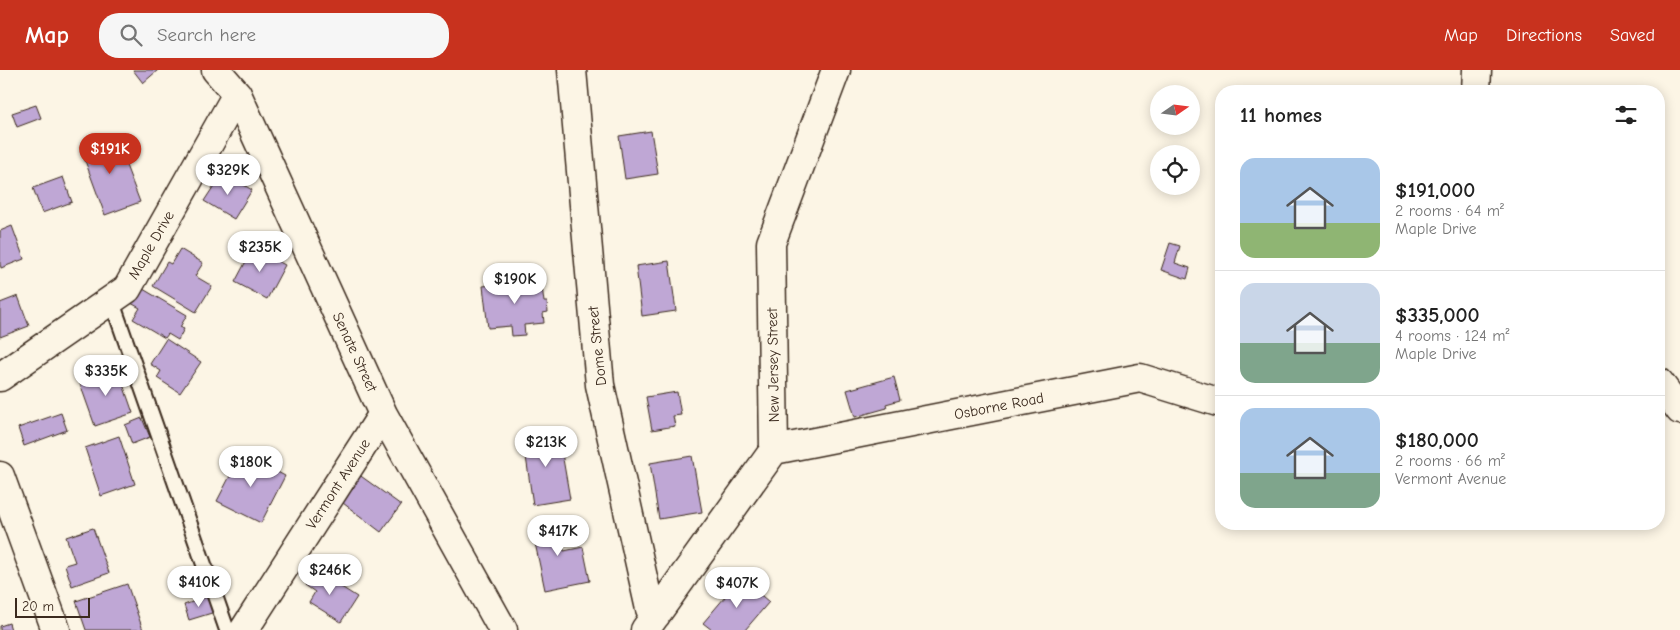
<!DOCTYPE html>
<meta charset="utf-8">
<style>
:root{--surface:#fff;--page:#f6f6f6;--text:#222;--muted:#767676;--line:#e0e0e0;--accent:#c8321e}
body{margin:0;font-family:"Comic Neue",sans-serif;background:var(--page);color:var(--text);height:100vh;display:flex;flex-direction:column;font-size:19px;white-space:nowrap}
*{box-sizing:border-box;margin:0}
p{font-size:16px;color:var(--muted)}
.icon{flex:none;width:28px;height:28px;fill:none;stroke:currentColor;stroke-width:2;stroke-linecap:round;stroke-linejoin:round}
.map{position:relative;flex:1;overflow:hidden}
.sheet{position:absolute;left:1215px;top:15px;width:450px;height:445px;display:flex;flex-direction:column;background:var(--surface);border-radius:20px;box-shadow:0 2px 12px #0003}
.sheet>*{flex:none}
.needle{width:32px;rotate:76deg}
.controls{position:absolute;left:1150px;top:15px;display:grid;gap:10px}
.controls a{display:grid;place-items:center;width:50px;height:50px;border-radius:50%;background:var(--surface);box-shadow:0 2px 12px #0003;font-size:25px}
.scale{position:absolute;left:15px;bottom:12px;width:75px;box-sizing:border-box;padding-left:5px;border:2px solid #3b2a1e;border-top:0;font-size:14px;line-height:18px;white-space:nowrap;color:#3b2a1e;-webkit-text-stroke:4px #fcf5e5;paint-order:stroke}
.price{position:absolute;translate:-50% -42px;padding:0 11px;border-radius:18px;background:#fff;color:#222;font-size:16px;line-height:32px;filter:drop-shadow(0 1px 2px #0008)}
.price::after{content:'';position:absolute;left:50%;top:30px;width:15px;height:11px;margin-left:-8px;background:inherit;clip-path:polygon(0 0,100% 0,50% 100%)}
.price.selected{background:var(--accent);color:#fff}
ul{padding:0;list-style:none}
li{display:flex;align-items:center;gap:15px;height:125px;padding:0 25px}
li+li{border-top:1px solid var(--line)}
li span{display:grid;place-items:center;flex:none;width:140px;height:100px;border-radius:15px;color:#555}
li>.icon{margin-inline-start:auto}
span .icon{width:60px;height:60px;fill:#fffc;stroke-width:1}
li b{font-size:21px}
h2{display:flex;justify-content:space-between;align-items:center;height:60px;padding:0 25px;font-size:21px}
header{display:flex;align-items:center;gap:30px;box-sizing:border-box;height:70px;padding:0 25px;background:var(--accent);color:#fff}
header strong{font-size:24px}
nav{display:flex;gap:28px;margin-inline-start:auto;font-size:18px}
.search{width:350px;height:45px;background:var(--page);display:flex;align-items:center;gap:12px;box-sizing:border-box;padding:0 18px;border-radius:20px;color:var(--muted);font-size:19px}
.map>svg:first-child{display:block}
.building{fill:#bfa7d5;stroke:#3b2a1e}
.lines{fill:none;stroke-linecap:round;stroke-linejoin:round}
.lane-casing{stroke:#3b2a1e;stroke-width:18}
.street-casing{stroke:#3b2a1e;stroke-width:31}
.lane{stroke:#fcf5e5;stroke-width:14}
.street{stroke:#fcf5e5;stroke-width:28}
.labels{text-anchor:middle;stroke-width:5;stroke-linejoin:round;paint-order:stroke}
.street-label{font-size:15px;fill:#3b2a1e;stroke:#fcf5e5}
</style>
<header>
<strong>Map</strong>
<div class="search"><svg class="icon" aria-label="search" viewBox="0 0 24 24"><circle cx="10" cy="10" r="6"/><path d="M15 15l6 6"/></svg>Search here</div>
<nav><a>Map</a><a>Directions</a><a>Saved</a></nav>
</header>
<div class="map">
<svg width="1680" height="560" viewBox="0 0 1680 560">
<rect width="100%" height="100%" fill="#fcf5e5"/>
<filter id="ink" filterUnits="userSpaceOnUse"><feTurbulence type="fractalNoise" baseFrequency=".02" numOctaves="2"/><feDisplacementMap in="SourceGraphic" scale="10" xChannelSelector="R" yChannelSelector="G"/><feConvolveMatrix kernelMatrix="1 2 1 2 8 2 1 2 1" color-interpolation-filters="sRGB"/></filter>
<g filter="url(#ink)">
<!-- building -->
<path class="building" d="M133,0H158L143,13Z
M36,35L41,48L17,57L12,43Z
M651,61L658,104L625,109L619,66Z
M114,64L140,132L105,145L80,77Z
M223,102L252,120L234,149L204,131Z
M63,107L72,132L42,143L33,118Z
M12,156L24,189L1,198L0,194V161Z
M1170,173L1180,176L1175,193L1190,198L1187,209L1161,200Z
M253,178L285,195L267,229L235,212Z
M180,179L203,193L195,206L212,216L196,242L153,216L167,192L171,194Z
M669,191L676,241L642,246L636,196Z
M541,209L544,232H547L548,242L543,243L544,253L524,255L525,265L512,266L511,256L488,258L483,216Z
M138,216L187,245L180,257L184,259L178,270L168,264L165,268L133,249L140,238L129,232Z
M18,226L29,256L0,267V233Z
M166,269L201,292L180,323L157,308L161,301L150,294Z
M117,297L133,343L95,356L79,311Z
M894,307L900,330L886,334L887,338L855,347L847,320Z
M677,322L681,345L673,346L675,356L652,360L646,327Z
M61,343L67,360L24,376L18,358Z
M142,348L150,367L132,374L125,355Z
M558,360L570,429L533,435L523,366Z
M119,366L135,414L101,426L85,378Z
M242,383L285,406L261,453L217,431Z
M692,386L702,442L659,449L650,393Z
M358,404L401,435L381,462L339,430Z
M557,448L564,481L583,477L590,511L545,520L531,454Z
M93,458L109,503L72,516L65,495L75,492L66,467Z
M315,500L357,527L341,552L309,532L315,522L305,515Z
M741,508L769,532L745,560H712L703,553Z
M127,514L143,560H86L76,531Z
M209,526L215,542L189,550L184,535Z
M9,553L11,560H0V556Z"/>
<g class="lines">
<!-- lane casing -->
<g class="lane-casing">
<path id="lane" d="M111,229L227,560"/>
</g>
<!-- street casing -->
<g class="street-casing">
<path id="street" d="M216,0L237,24L383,344L503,560
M572,0L600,315L650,539L656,545
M1476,21L1477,0
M0,307L127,219L237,24
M1659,312L1680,340
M774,380L1140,308L1221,333
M0,406L56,560
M244,560L383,344
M645,560L774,380L771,173L836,0"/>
</g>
<!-- lane -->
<use href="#lane" class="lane"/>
<!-- street -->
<use href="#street" class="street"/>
</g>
</g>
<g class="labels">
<!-- street labels -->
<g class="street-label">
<text transform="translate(151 175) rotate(-60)" y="5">Maple Drive</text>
<text transform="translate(597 276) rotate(-96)" y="5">Dome Street</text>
<text transform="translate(355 282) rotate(65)" y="5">Senate Street</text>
<text transform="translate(773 295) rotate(-91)" y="5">New Jersey Street</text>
<text transform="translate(999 336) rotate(-11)" y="5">Osborne Road</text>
<text transform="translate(338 414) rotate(-57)" y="5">Vermont Avenue</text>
</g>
</g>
</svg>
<div class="controls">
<a><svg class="needle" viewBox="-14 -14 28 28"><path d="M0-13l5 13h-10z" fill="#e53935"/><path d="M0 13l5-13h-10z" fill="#767676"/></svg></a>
<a><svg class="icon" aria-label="locate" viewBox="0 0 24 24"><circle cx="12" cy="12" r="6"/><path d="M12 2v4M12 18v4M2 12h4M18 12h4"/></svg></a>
</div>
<div class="scale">20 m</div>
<b class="price selected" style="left:110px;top:105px">$191K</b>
<b class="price" style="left:228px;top:126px">$329K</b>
<b class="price" style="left:260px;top:203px">$235K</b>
<b class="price" style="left:515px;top:235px">$190K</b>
<b class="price" style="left:106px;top:327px">$335K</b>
<b class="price" style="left:546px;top:398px">$213K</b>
<b class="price" style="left:251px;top:418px">$180K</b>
<b class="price" style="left:558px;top:487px">$417K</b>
<b class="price" style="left:330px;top:526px">$246K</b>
<b class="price" style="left:199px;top:538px">$410K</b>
<b class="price" style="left:737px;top:539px">$407K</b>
<section class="sheet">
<h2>11 homes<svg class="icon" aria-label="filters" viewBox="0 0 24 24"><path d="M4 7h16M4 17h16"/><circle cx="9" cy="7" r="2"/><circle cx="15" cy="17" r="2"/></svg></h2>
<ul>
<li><span style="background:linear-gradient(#a9c7e8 65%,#8fb573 0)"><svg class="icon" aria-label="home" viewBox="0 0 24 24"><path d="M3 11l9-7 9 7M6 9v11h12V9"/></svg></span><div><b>$191,000</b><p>2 rooms · 64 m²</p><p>Maple Drive</p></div></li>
<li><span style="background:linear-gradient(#c9d6e8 60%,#7fa58c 0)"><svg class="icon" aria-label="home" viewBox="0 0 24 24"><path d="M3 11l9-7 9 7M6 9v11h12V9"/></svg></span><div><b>$335,000</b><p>4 rooms · 124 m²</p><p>Maple Drive</p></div></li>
<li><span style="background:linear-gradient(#a9c7e8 65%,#7fa58c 0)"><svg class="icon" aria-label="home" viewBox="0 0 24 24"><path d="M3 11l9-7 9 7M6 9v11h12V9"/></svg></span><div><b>$180,000</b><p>2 rooms · 66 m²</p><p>Vermont Avenue</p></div></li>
</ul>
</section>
</div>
